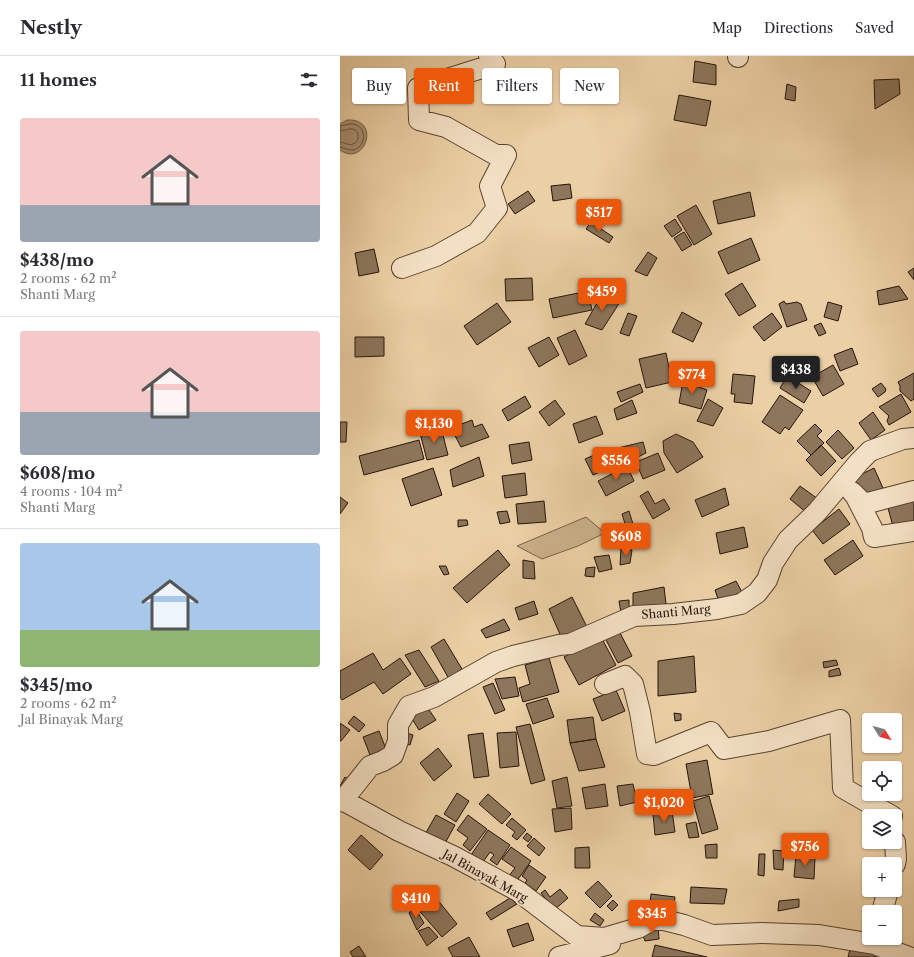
<!DOCTYPE html>
<meta charset="utf-8">
<style>
:root{--surface:#fff;--page:#f2f2f3;--text:#2b2b33;--muted:#7c7c81;--line:#e1e1e2;--accent:#ea580c}
body{margin:0;font-family:"Libre Caslon Text",serif;background:var(--page);color:var(--text);height:100vh;display:flex;flex-direction:column;font-size:15px;white-space:nowrap}
*{box-sizing:border-box;margin:0}
p{font-size:13px;color:var(--muted)}
.icon{flex:none;width:22px;height:22px;fill:none;stroke:currentColor;stroke-width:2;stroke-linecap:round;stroke-linejoin:round}
.map{position:relative;flex:1;overflow:hidden}
.details{display:flex;flex-direction:column;background:var(--surface);width:340px}
.details>*{flex:none}
.top-card{position:absolute;left:12px;top:12px;width:380px;height:36px;display:flex;gap:8px}
.needle{width:26px;rotate:127deg}
.buttons{position:absolute;left:522px;top:657px;display:grid;gap:8px}
.buttons a{display:grid;place-items:center;width:40px;height:40px;border-radius:4px;background:var(--surface);box-shadow:0 1px 3px #0004;font-size:20px}
.price{position:absolute;translate:-50% -34px;padding:0 9px;border-radius:4px;background:var(--accent);color:#fff;font-size:13px;line-height:26px;filter:drop-shadow(0 1px 2px #0008)}
.price::after{content:'';position:absolute;left:50%;top:24px;width:12px;height:9px;margin-left:-6px;background:inherit;clip-path:polygon(0 0,100% 0,50% 100%)}
.price.on{background:#222;color:#fff}
ul{padding:0;list-style:none}
li{display:grid;align-content:center;gap:8px;height:212px;padding:0 20px}
li+li{border-top:1px solid var(--line)}
li span{display:grid;place-items:center;height:124px;border-radius:4px;color:#555}
li>.icon{margin-inline-start:auto}
span .icon{width:72px;height:72px;fill:#fffc;stroke-width:1}
li b{font-size:17px}
h2{display:flex;justify-content:space-between;align-items:center;height:48px;padding:0 20px;font-size:17px}
.tag{padding:0 14px;border-radius:4px;background:var(--surface);box-shadow:0 1px 3px #0004;font-size:14px;line-height:36px}
.tag.on{background:var(--accent);color:#fff}
header{display:flex;align-items:center;gap:24px;box-sizing:border-box;height:56px;padding:0 20px;background:var(--surface);border-bottom:1px solid var(--line)}
header strong{font-size:19px}
nav{display:flex;gap:22px;margin-inline-start:auto;font-size:14px}
main{display:flex;flex:1;min-height:0}
.map>svg:first-child{display:block}
.green{fill:#cab08b;stroke:#78624b}
.water{fill:#a99071;stroke:#755e48}
.lines{fill:none;stroke-linecap:round;stroke-linejoin:round}
.shore{stroke:#68523e;stroke-width:1}
.building{fill:#8d765b;stroke:#26140b}
.minor-casing{stroke:#584332;stroke-width:22}
.minor{stroke:#f3e0c4;stroke-width:20}
.labels{text-anchor:middle;stroke-width:4;stroke-linejoin:round;paint-order:stroke}
.street-label{font-size:12px;fill:#26140b;stroke:#f3e0c4}
</style>
<header>
<strong>Nestly</strong>
<nav><a>Map</a><a>Directions</a><a>Saved</a></nav>
</header>
<main>
<section class="details">
<h2>11 homes<svg class="icon" aria-label="filters" viewBox="0 0 24 24"><path d="M4 7h16M4 17h16"/><circle cx="9" cy="7" r="2"/><circle cx="15" cy="17" r="2"/></svg></h2>
<ul>
<li><span style="background:linear-gradient(#f6c9c9 70%,#9aa5b1 0)"><svg class="icon" aria-label="home" viewBox="0 0 24 24"><path d="M3 11l9-7 9 7M6 9v11h12V9"/></svg></span><div><b>$438/mo</b><p>2 rooms · 62 m²</p><p>Shanti Marg</p></div></li>
<li><span style="background:linear-gradient(#f6c9c9 65%,#9aa5b1 0)"><svg class="icon" aria-label="home" viewBox="0 0 24 24"><path d="M3 11l9-7 9 7M6 9v11h12V9"/></svg></span><div><b>$608/mo</b><p>4 rooms · 104 m²</p><p>Shanti Marg</p></div></li>
<li><span style="background:linear-gradient(#a9c7e8 70%,#8fb573 0)"><svg class="icon" aria-label="home" viewBox="0 0 24 24"><path d="M3 11l9-7 9 7M6 9v11h12V9"/></svg></span><div><b>$345/mo</b><p>2 rooms · 62 m²</p><p>Jal Binayak Marg</p></div></li>
</ul>
</section>
<div class="map">
<svg width="574" height="901" viewBox="0 0 574 901">
<rect width="100%" height="100%" fill="#ecd0a5"/>
<filter id="stains"><feTurbulence type="fractalNoise" baseFrequency=".005" numOctaves="4"/><feColorMatrix values="0 0 0 0 .2 0 0 0 0 .09 0 0 0 0 .02 0 0 0 .5 -.17"/></filter>
<radialGradient id="worn" r=".72"><stop offset=".6" stop-color="#630" stop-opacity="0"/><stop offset="1" stop-color="#630" stop-opacity=".3"/></radialGradient>
<!-- green -->
<path class="green" d="M246,461L265,477L238,490L202,503L177,490Z"/>
<!-- water -->
<path class="water" d="M7,64C42,62 25,112 0,94V68Z"/>
<g class="lines">
<!-- shore -->
<path class="shore" d="M0,70C4,70 8,67 13,68C27,70 27,91 13,94C8,94 4,92 0,91
M0,75C4,75 9,72 13,73C20,75 20,86 13,88C9,90 4,86 0,86"/>
</g>
<!-- building -->
<path class="building" d="M355,5L376,9V29L353,26Z
M559,23L560,38L535,53L534,24Z
M447,28L456,31L455,45L445,43Z
M339,39L371,45L366,70L334,64Z
M230,128L232,142L213,145L211,130Z
M188,135L195,145L175,158L168,148Z
M410,136L415,160L378,168L373,145Z
M356,149L372,178L354,189L337,160Z
M335,163L342,174L332,181L324,170Z
M251,166L273,181L269,187L246,173Z
M344,176L352,189L342,195L334,182Z
M411,182L420,204L388,218L378,196Z
M34,193L39,216L19,220L15,197Z
M308,196L317,202L307,220L295,215Z
M574,212V224L568,216Z
M192,222L193,244L166,245L165,223Z
M402,227L416,250L399,260L385,238Z
M559,230L568,243L539,249L537,235Z
M248,235L252,254L213,262L209,243Z
M262,238L280,246L262,274L245,268Z
M444,245L446,248L457,246L461,248L467,264L447,271L439,248Z
M488,246L502,250L498,265L484,261Z
M157,247L171,266L137,289L124,270Z
M342,256L362,267L353,286L332,276Z
M288,257L297,260L289,280L280,277Z
M432,257L442,271L424,285L413,271Z
M481,267L486,277L479,280L474,270Z
M235,274L247,300L229,309L217,282Z
M15,281H44V300L15,301Z
M209,281L219,299L199,311L188,292Z
M512,292L518,308L500,315L494,299Z
M326,297L332,326L306,332L299,303Z
M493,309L504,328L483,340L472,321Z
M574,317V343L571,345L560,335V330L558,326Z
M393,318L415,320L412,348L394,346L395,338H391Z
M447,320L471,335L464,347L440,332Z
M343,325L367,334L361,353L339,347Z
M541,327L546,333L545,336L538,341L532,333Z
M300,328L303,336L281,346L277,336Z
M561,338L571,356L549,369L547,365L549,360L539,351Z
M440,339L463,354L449,374L445,371L440,378L422,366Z
M185,340L191,351L168,365L162,354Z
M368,343L383,352L373,370L357,365Z
M215,344L225,358L209,370L199,356Z
M292,344L297,357L277,364L274,353Z
M533,356L545,374L531,384L519,367Z
M256,360L263,378L239,387L233,368Z
M132,364L134,371L142,368L149,381L121,391L111,372Z
M0,366H7L6,386H0Z
M475,368L482,375L477,380L484,387L471,399L457,385Z
M101,371L108,399L87,404L80,377Z
M498,374L514,392L502,403L486,386Z
M336,378L353,386L363,401L337,417L324,397L323,385Z
M79,384L84,403L24,419L19,400Z
M189,386L192,404L172,408L169,389Z
M303,386L306,397L284,408L278,392Z
M481,389L496,405L481,420L466,404Z
M268,393L275,409L253,419L245,403Z
M318,397L325,414L303,423L296,406Z
M139,401L144,420L113,431L110,414Z
M287,410L294,425L266,440L258,425Z
M93,412L102,439L71,450L62,423Z
M534,412L543,432L521,442L512,423Z
M185,417L187,439L165,442L162,420Z
M460,430L478,443L467,457L450,443Z
M385,432L389,449L362,461L355,444Z
M308,435L315,448L324,443L330,453L313,463L300,440Z
M0,441L8,447L0,458Z
M204,445L206,466L178,468L176,448Z
M574,445V468L554,474L548,452Z
M499,453L510,468L483,488L472,474Z
M167,455L170,466L160,468L157,456Z
M289,455L293,468L286,471L282,458Z
M118,464H127L128,469L118,471Z
M404,471L408,491L380,498L376,477Z
M513,484L523,500L495,519L484,504Z
M281,493L292,494L290,507L280,509Z
M158,494L170,509L127,547L113,532Z
M269,499L272,513L259,516L254,501Z
M183,504L194,506L195,523L183,522Z
M99,510H106L109,518L104,519Z
M255,511L254,521L245,520L246,512Z
M396,525L402,536L379,546L375,534Z
M324,531L326,548L293,553V537Z
M232,541L247,571L222,583L209,553Z
M289,544V554L281,557L279,545Z
M194,545L198,558L179,564L175,552Z
M164,563L170,574L146,582L141,574Z
M279,575L292,600L278,607L265,582Z
M261,581L276,609L239,629L224,601Z
M104,583L122,613L109,623L91,591Z
M79,594L99,625L85,631L65,599Z
M33,597L43,614L60,602L71,618L43,638L34,626L2,644L0,641V615Z
M354,600L356,636L318,640V605Z
M209,602L219,636L183,646L179,632L190,628L185,609Z
M496,604L498,609L484,612L483,606Z
M499,612L501,619L489,621V615Z
M175,621L179,640L162,643L155,623Z
M153,627L165,654L155,658L143,631Z
M276,634L285,655L262,665L253,643Z
M207,642L214,661L193,668L186,648Z
M85,648L96,664L79,674L69,658Z
M334,657L341,658V664L335,665Z
M14,660L25,669L19,676L8,667Z
M253,661L256,683L230,687L227,664Z
M0,667L10,674L1,685H0Z
M190,668L205,724L191,728L176,671Z
M39,675L46,693L30,699L23,681Z
M64,676L73,679L70,689L60,687Z
M176,676L179,710L160,712L157,677Z
M143,677L149,720L134,722L128,679Z
M256,683L265,711L239,715L230,687Z
M98,692L112,710L94,725L80,707Z
M367,704L373,738L352,742L346,708Z
M5,721L13,726L7,735L0,730Z
M227,721L232,750L217,752L212,725Z
M265,728L268,750L246,753L242,732Z
M293,728L297,746L280,750L277,730Z
M117,737L129,745L116,766L104,758Z
M148,738L171,758L162,768L139,748Z
M369,740L378,773L362,778L353,745Z
M231,752L232,773L215,776L212,753Z
M332,755L335,776L315,779L313,758Z
M96,759L115,769L103,791L84,780Z
M128,759L147,773L130,795L123,789L128,782L117,774Z
M172,762L186,774L177,784L172,780L175,776L166,769Z
M356,766L359,781L349,782L346,768Z
M148,774L170,789L157,809L150,804L154,799L150,796L143,806L131,799Z
M187,777L192,781L188,786L183,782Z
M450,778H470L473,794L444,795L442,786Z
M21,779L43,799L30,814L8,794Z
M194,782L205,792L199,800L187,790Z
M377,788V802H366L365,789Z
M171,791L191,805L176,826L168,821L175,812L162,803Z
M249,791L250,812H235V792Z
M433,794L444,795L443,814L434,813Z
M419,798H425L424,820L418,819Z
M456,799L475,801L474,823L454,821Z
M189,809L206,821L196,835L185,827L187,824L182,820Z
M258,825L272,840L260,852L245,837Z
M351,831L387,833L384,848L350,847Z
M220,833L228,842L214,854L201,837L205,834L210,841Z
M93,838L117,868L102,881L77,852Z
M311,838L335,841L333,860L309,857Z
M170,842L177,848L151,864L146,857Z
M459,843V851L438,855L439,845Z
M273,844L278,849L272,855L267,850Z
M75,852L84,867L77,874L69,857Z
M255,857L264,864L260,870L250,864Z
M188,867L194,884L173,891L167,874Z
M318,869L319,883L305,885L302,877Z
M89,871L98,881L87,890L78,875Z
M129,881L140,901H113L108,892Z
M315,889L367,901H312Z
M19,890L26,901H13L10,896Z
M510,893L537,899L536,901H508Z"/>
<g class="lines">
<!-- minor casing -->
<g class="minor-casing">
<path id="minor" d="M398,1V0
M62,212L96,200L137,177L157,152L150,130L166,99H156L106,71L79,64L78,32L155,8L149,0
M512,436L524,448L574,435
M515,439L532,472L534,481L574,475
M265,628L285,620L293,628L300,656L307,698L314,699L371,676L384,693L429,685L500,664L503,732L552,760
M0,745L6,746L59,775L113,800L178,835L237,880L264,882L298,872L312,864H324L344,869L372,879L422,877L479,879L534,888L569,901
M6,746L7,739L30,710L43,705L53,699L58,685V669L69,650L94,641L156,606L173,600L219,589L230,588L294,560L333,558L377,553L401,548L417,537L427,524L433,507L448,484L477,456L519,406L530,395L563,383L574,382
M555,786L556,803L555,808
M542,856L548,834
M219,901L270,888"/>
</g>
<!-- minor -->
<use href="#minor" class="minor"/>
</g>
<g class="labels">
<!-- street labels -->
<g class="street-label">
<text transform="translate(336 556) rotate(-5)" y="4">Shanti Marg</text>
<text transform="translate(145 820) rotate(29)" y="4">Jal Binayak Marg</text>
</g>
</g>
<rect width="100%" height="100%" filter="url(#stains)"/>
<rect width="100%" height="100%" fill="url(#worn)"/>
</svg>
<div class="buttons">
<a><svg class="needle" viewBox="-14 -14 28 28"><path d="M0-13l5 13h-10z" fill="#e53935"/><path d="M0 13l5-13h-10z" fill="#7c7c81"/></svg></a>
<a><svg class="icon" aria-label="locate" viewBox="0 0 24 24"><circle cx="12" cy="12" r="6"/><path d="M12 2v4M12 18v4M2 12h4M18 12h4"/></svg></a>
<a><svg class="icon" aria-label="layers" viewBox="0 0 24 24"><path d="M12 4l9 5-9 5-9-5zM3 14l9 5 9-5"/></svg></a>
<a>+</a>
<a>−</a>
</div>
<b class="price" style="left:259px;top:177px">$517</b>
<b class="price" style="left:262px;top:256px">$459</b>
<b class="price on" style="left:456px;top:334px">$438</b>
<b class="price" style="left:352px;top:339px">$774</b>
<b class="price" style="left:94px;top:388px">$1,130</b>
<b class="price" style="left:276px;top:425px">$556</b>
<b class="price" style="left:286px;top:501px">$608</b>
<b class="price" style="left:324px;top:767px">$1,020</b>
<b class="price" style="left:465px;top:811px">$756</b>
<b class="price" style="left:76px;top:863px">$410</b>
<b class="price" style="left:312px;top:878px">$345</b>
<div class="top-card">
<a class="tag">Buy</a>
<a class="tag on">Rent</a>
<a class="tag">Filters</a>
<a class="tag">New</a>
</div>
</div>
</main>
